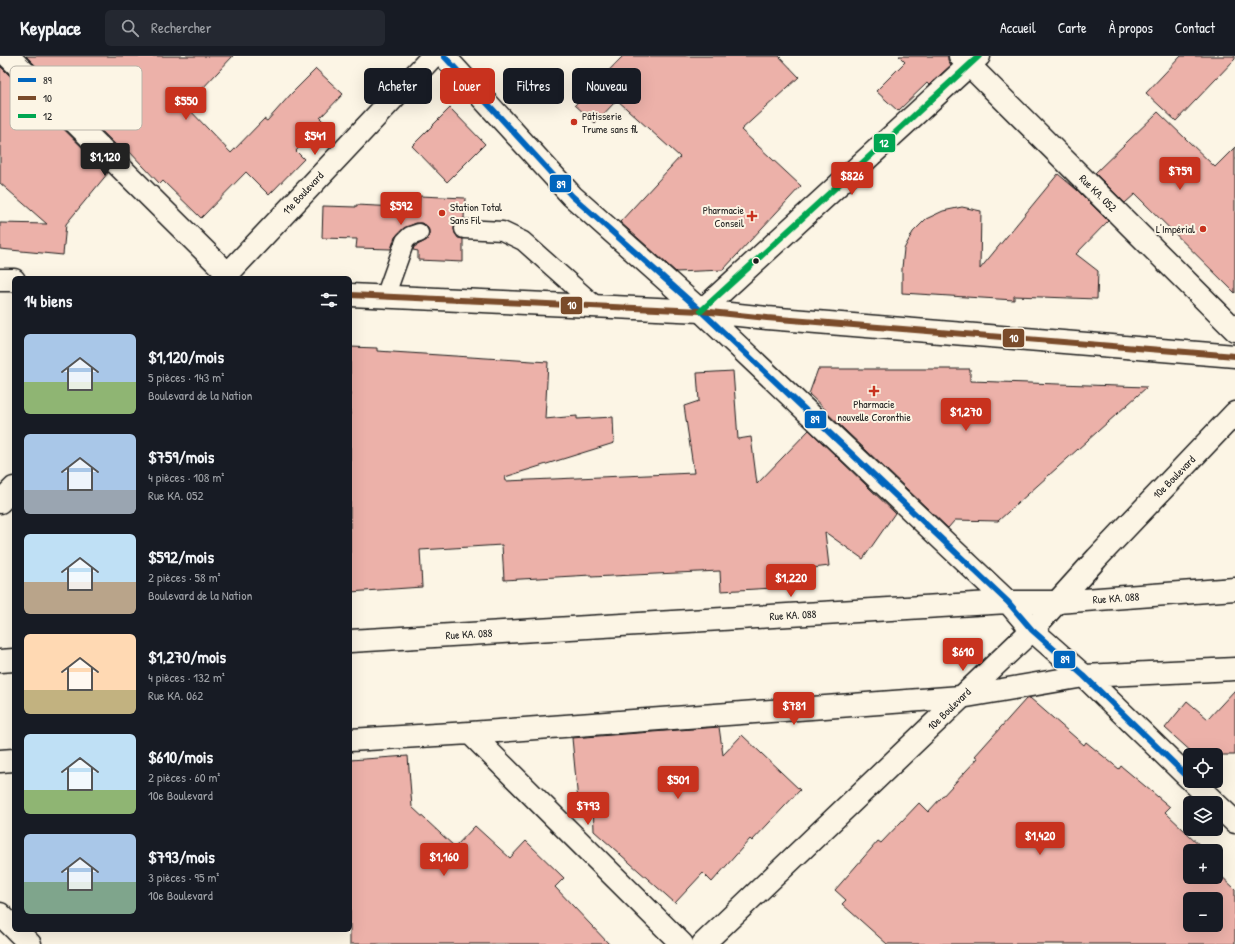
<!DOCTYPE html>
<html lang="fr">
<meta charset="utf-8">
<style>
:root{--surface:#171b24;--page:#242831;--text:#f1f3f6;--muted:#9ea1a6;--line:#363941;--accent:#c8321e}
body{margin:0;font-family:"Patrick Hand",sans-serif;background:var(--page);color:var(--text);height:100vh;display:flex;flex-direction:column;font-size:15px;white-space:nowrap}
*{box-sizing:border-box;margin:0}
p{font-size:13px;color:var(--muted)}
.icon{flex:none;width:22px;height:22px;fill:none;stroke:currentColor;stroke-width:2;stroke-linecap:round;stroke-linejoin:round}
.map{position:relative;flex:1;overflow:hidden}
.panel{position:absolute;left:12px;top:220px;width:340px;height:656px;display:flex;flex-direction:column;background:var(--surface);border-radius:6px;box-shadow:0 4px 16px #0002}
.panel>*{flex:none}
.banner{position:absolute;left:364px;top:12px;width:380px;height:36px;display:flex;gap:8px}
.controls{position:absolute;left:1183px;top:692px;display:grid;gap:8px}
.controls a{display:grid;place-items:center;width:40px;height:40px;border-radius:6px;background:var(--surface);box-shadow:0 4px 16px #0002;font-size:20px}
.price{position:absolute;translate:-50% -34px;padding:0 9px;border-radius:4px;background:var(--accent);color:#fff;font-size:13px;line-height:26px;filter:drop-shadow(0 1px 2px #0008)}
.price::after{content:'';position:absolute;left:50%;top:24px;width:12px;height:9px;margin-left:-6px;background:inherit;clip-path:polygon(0 0,100% 0,50% 100%)}
.price.on{background:#222;color:#fff}
ul{padding:0;list-style:none}
li{display:flex;align-items:center;gap:12px;height:100px;padding:0 12px}
li span{display:grid;place-items:center;flex:none;width:112px;height:80px;border-radius:6px;color:#555}
li>.icon{margin-inline-start:auto}
span .icon{width:48px;height:48px;fill:#fffc;stroke-width:1}
li b{font-size:17px}
h2{display:flex;justify-content:space-between;align-items:center;height:48px;padding:0 12px;font-size:17px}
.tag{padding:0 14px;border-radius:6px;background:var(--surface);box-shadow:0 4px 16px #0002;font-size:14px;line-height:36px}
.tag.on{background:var(--accent);color:#fff}
header{display:flex;align-items:center;gap:24px;box-sizing:border-box;height:56px;padding:0 20px;background:var(--surface);border-bottom:1px solid var(--line)}
header strong{font-size:19px}
nav{display:flex;gap:22px;margin-inline-start:auto;font-size:14px}
.search{width:280px;height:36px;background:var(--page);display:flex;align-items:center;gap:10px;box-sizing:border-box;padding:0 14px;border-radius:6px;color:var(--muted);font-size:15px}
.map>svg:first-child{display:block}
.building{fill:#ecb1a9;stroke:#1c1c1c;fill-rule:evenodd}
.lines{fill:none;stroke-linecap:round;stroke-linejoin:round}
.service-casing{stroke:#1c1c1c;stroke-width:21}
.minor-casing{stroke:#1c1c1c;stroke-width:25}
.secondary-casing{stroke:#1c1c1c;stroke-width:25}
.primary-casing{stroke:#1c1c1c;stroke-width:25}
.service{stroke:#fcf5e5;stroke-width:18}
.minor{stroke:#fcf5e5;stroke-width:22}
.secondary{stroke:#fcf5e5;stroke-width:22}
.primary{stroke:#fcf5e5;stroke-width:22}
.bus-1-casing{stroke:#fcf5e5;stroke-width:9}
.bus-2-casing{stroke:#fcf5e5;stroke-width:9}
.bus-3-casing{stroke:#fcf5e5;stroke-width:9}
.bus-1{stroke:#0065bd;stroke-width:6}
.bus-2{stroke:#7a4b2a;stroke-width:6}
.bus-3{stroke:#00a651;stroke-width:6}
.poi-dot{fill:#c8321e;stroke:#fcf5e5;stroke-width:1.5}
.bus-dot{fill:#1c1c1c;stroke:#fcf5e5;stroke-width:1.5}
.labels{text-anchor:middle;stroke-width:4;stroke-linejoin:round;paint-order:stroke}
.poi-label{font-size:11px;fill:#1c1c1c;stroke:#fcf5e5;text-anchor:start}
.street-label{font-size:11px;fill:#1c1c1c;stroke:#fcf5e5}
.key{fill:#fcf5e5;stroke:#b9b4a9;stroke-width:1}
.key-label{font-size:11px;fill:#1c1c1c}
.line-badge{stroke:#fcf5e5;stroke-width:1.5}
.badge-label{font-size:11px;text-anchor:middle;font-weight:bold;fill:#fff}
</style>
<header>
<strong>Keyplace</strong>
<div class="search"><svg class="icon" aria-label="search" viewBox="0 0 24 24"><circle cx="10" cy="10" r="6"/><path d="M15 15l6 6"/></svg>Rechercher</div>
<nav><a>Accueil</a><a>Carte</a><a>À propos</a><a>Contact</a></nav>
</header>
<div class="map">
<svg width="1235" height="888" viewBox="0 0 1235 888">
<rect width="100%" height="100%" fill="#fcf5e5"/>
<filter id="ink" filterUnits="userSpaceOnUse"><feTurbulence type="fractalNoise" baseFrequency=".025" numOctaves="2"/><feDisplacementMap in="SourceGraphic" scale="8" xChannelSelector="R" yChannelSelector="G"/><feConvolveMatrix kernelMatrix="1 2 1 2 8 2 1 2 1" color-interpolation-filters="sRGB"/></filter>
<g filter="url(#ink)">
<!-- building -->
<path class="building" d="M26,0H233L186,50L231,97L264,63L267,65L291,38L316,13L343,38L320,62L323,65L296,95L304,103L269,139L246,116L201,162L163,125L160,128L127,93L124,97Z
M623,0H779L799,21L741,74L801,130L723,214L676,216L620,166L680,101L617,44L595,67L575,49Z
M899,0H948V4L951,9L929,29L927,27L898,55L876,35L905,6Z
M1181,0H1235V3L1176,65L1146,37Z
M0,10L108,117L66,168L63,199L0,193V167L47,168L0,127Z
M450,52L485,88L447,126L412,90Z
M1158,56L1215,111L1235,91V237L1135,138L1125,147L1095,117Z
M1058,118L1077,134L1108,165L1076,198L1098,215L1097,243L1014,240V244L902,237V212L904,193L913,176L926,163L943,155L962,151L981,155L980,213Z
M420,140L465,142L464,163L460,164L455,167L454,173L455,177L458,182L463,183V206L418,204V195L413,194L414,191L427,184L429,179V174L426,169L421,167H416L403,173L395,181L391,193L356,192L357,183L322,182L323,150L356,151V149L419,152Z
M350,291L377,292V295L548,306L545,363L577,360V363L613,361L614,387L505,421L506,425L694,417L684,350L699,345L697,317L733,315L738,383L751,381L757,428L809,374L895,457L863,503L825,476L829,510L790,515L791,531L721,535L720,515L591,521V519L504,524L502,489L420,494L422,531L350,536Z
M818,313H970V325L1147,331L998,465L955,464L948,472L826,356L827,355L809,338Z
M1235,634V699H1195L1165,672L1187,645L1208,663Z
M1030,642L1084,689L1086,686L1119,713L1121,710L1170,751L1165,756L1206,795H1190V821H1216V815L1235,833V888H887L842,848L846,844L835,834L878,785L881,787L919,747L928,756L978,702L975,700L1026,643ZM1190,843H1216V869H1190Z
M719,671L723,699L742,679L800,734L752,785L750,783L712,826L703,817L675,847L594,775L593,744L578,745L572,682Z
M408,700L412,751L455,791L475,770L510,802L526,785L564,822L555,831L609,888H350V704Z"/>
<g class="lines">
<!-- service casing -->
<g class="service-casing">
<path id="service" d="M464,173L502,175L523,185L596,250
M385,241L405,185L410,180L419,177"/>
</g>
<!-- minor casing -->
<g class="minor-casing">
<path id="minor" d="M8,0L227,217
M444,0L572,140L701,255L1008,546L1032,574L1084,620L1190,723
M960,0L1235,274
M224,222L433,0
M701,255L979,0
M0,446L14,432
M350,585L1008,546H1057L1235,533
M0,605L14,604
M470,677L682,888
M350,684L470,677L961,641L1084,620L1235,613
M0,705L14,704
M1192,725L1215,747
M1216,748L1235,766
M0,858L14,872
M16,874L30,888"/>
</g>
<!-- secondary casing -->
<g class="secondary-casing">
<path id="secondary" d="M703,888L1032,574L1097,502L1235,357"/>
</g>
<!-- primary casing -->
<g class="primary-casing">
<path id="primary" d="M0,224H14
M350,239L701,255L767,262L1235,300"/>
</g>
<!-- service -->
<use href="#service" class="service"/>
<!-- minor -->
<use href="#minor" class="minor"/>
<!-- secondary -->
<use href="#secondary" class="secondary"/>
<!-- primary -->
<use href="#primary" class="primary"/>
<!-- bus-1 casing -->
<g class="bus-1-casing">
<path id="bus-1" d="M444,0L572,140L701,255L1008,546L1032,574L1084,620L1190,723"/>
</g>
<!-- bus-2 casing -->
<g class="bus-2-casing">
<path id="bus-2" d="M350,239L701,255L767,262L1235,300"/>
</g>
<!-- bus-3 casing -->
<g class="bus-3-casing">
<path id="bus-3" d="M701,255L979,0"/>
</g>
<!-- bus-1 -->
<use href="#bus-1" class="bus-1"/>
<!-- bus-2 -->
<use href="#bus-2" class="bus-2"/>
<!-- bus-3 -->
<use href="#bus-3" class="bus-3"/>
</g>
</g>
<!-- markers -->
<g class="poi-dot">
<circle cx="574" cy="66" r="4"/>
<circle cx="442" cy="157" r="4"/>
<path d="M750 154h4v4h4v4h-4v4h-4v-4h-4v-4h4z"/>
<circle cx="1203" cy="173" r="4"/>
<path d="M872 329h4v4h4v4h-4v4h-4v-4h-4v-4h4z"/>
</g>
<circle class="bus-dot" cx="756" cy="205" r="3.5"/>
<g class="labels">
<!-- poi labels -->
<g class="poi-label">
<text x="582" y="64">Pâtisserie<tspan x="582" dy="13">Trume sans fil</tspan></text>
<text x="450" y="155">Station Total<tspan x="450" dy="13">Sans Fil</tspan></text>
<text x="744" y="158" text-anchor="end">Pharmacie<tspan x="744" dy="13">Conseil</tspan></text>
<text x="1195" y="177" text-anchor="end">L'Impérial</text>
<text x="874" y="352" text-anchor="middle">Pharmacie<tspan x="874" dy="13">nouvelle Coronthie</tspan></text>
</g>
<!-- street labels -->
<g class="street-label">
<text transform="translate(303 137) rotate(-47)" y="4">11e Boulevard</text>
<text transform="translate(1098 137) rotate(45)" y="4">Rue KA. 052</text>
<text transform="translate(1174 421) rotate(-46)" y="4">10e Boulevard</text>
<text transform="translate(1116 542) rotate(-4)" y="4">Rue KA. 088</text>
<text transform="translate(793 559) rotate(-3)" y="4">Rue KA. 088</text>
<text transform="translate(469 578) rotate(-3)" y="4">Rue KA. 088</text>
<text transform="translate(949 653) rotate(-44)" y="4">10e Boulevard</text>
</g>
</g>
<!-- legend -->
<rect x="10" y="10" width="132" height="64" rx="6" class="key"/>
<rect x="18" y="22" width="18" height="4" fill="#0065bd"/>
<rect x="18" y="40" width="18" height="4" fill="#7a4b2a"/>
<rect x="18" y="58" width="18" height="4" fill="#00a651"/>
<g class="key-label">
<text x="43" y="28">89</text>
<text x="43" y="46">10</text>
<text x="43" y="64">12</text>
</g>
<g class="line-badge">
<rect x="873" y="77" width="23" height="20" rx="4" fill="#00a651"/>
<rect x="549" y="118" width="23" height="19" rx="4" fill="#0065bd"/>
<rect x="560" y="240" width="23" height="19" rx="4" fill="#7a4b2a"/>
<rect x="1002" y="272" width="23" height="20" rx="4" fill="#7a4b2a"/>
<rect x="804" y="354" width="23" height="19" rx="4" fill="#0065bd"/>
<rect x="1053" y="594" width="23" height="19" rx="4" fill="#0065bd"/>
</g>
<g class="badge-label">
<text x="884" y="91">12</text>
<text x="561" y="132">89</text>
<text x="572" y="253">10</text>
<text x="1014" y="286">10</text>
<text x="815" y="367">89</text>
<text x="1065" y="607">89</text>
</g>
</svg>
<div class="controls">
<a><svg class="icon" aria-label="locate" viewBox="0 0 24 24"><circle cx="12" cy="12" r="6"/><path d="M12 2v4M12 18v4M2 12h4M18 12h4"/></svg></a>
<a><svg class="icon" aria-label="layers" viewBox="0 0 24 24"><path d="M12 4l9 5-9 5-9-5zM3 14l9 5 9-5"/></svg></a>
<a>+</a>
<a>−</a>
</div>
<b class="price" style="left:186px;top:65px">$550</b>
<b class="price" style="left:315px;top:100px">$541</b>
<b class="price on" style="left:105px;top:121px">$1,120</b>
<b class="price" style="left:1180px;top:135px">$759</b>
<b class="price" style="left:852px;top:140px">$826</b>
<b class="price" style="left:401px;top:170px">$592</b>
<b class="price" style="left:966px;top:376px">$1,270</b>
<b class="price" style="left:791px;top:542px">$1,220</b>
<b class="price" style="left:963px;top:616px">$610</b>
<b class="price" style="left:794px;top:670px">$781</b>
<b class="price" style="left:678px;top:744px">$501</b>
<b class="price" style="left:588px;top:770px">$793</b>
<b class="price" style="left:1040px;top:800px">$1,420</b>
<b class="price" style="left:444px;top:821px">$1,160</b>
<div class="banner">
<a class="tag">Acheter</a>
<a class="tag on">Louer</a>
<a class="tag">Filtres</a>
<a class="tag">Nouveau</a>
</div>
<section class="panel">
<h2>14 biens<svg class="icon" aria-label="filters" viewBox="0 0 24 24"><path d="M4 7h16M4 17h16"/><circle cx="9" cy="7" r="2"/><circle cx="15" cy="17" r="2"/></svg></h2>
<ul>
<li><span style="background:linear-gradient(#a9c7e8 60%,#8fb573 0)"><svg class="icon" aria-label="home" viewBox="0 0 24 24"><path d="M3 11l9-7 9 7M6 9v11h12V9"/></svg></span><div><b>$1,120/mois</b><p>5 pièces · 143 m²</p><p>Boulevard de la Nation</p></div></li>
<li><span style="background:linear-gradient(#a9c7e8 70%,#9aa5b1 0)"><svg class="icon" aria-label="home" viewBox="0 0 24 24"><path d="M3 11l9-7 9 7M6 9v11h12V9"/></svg></span><div><b>$759/mois</b><p>4 pièces · 108 m²</p><p>Rue KA. 052</p></div></li>
<li><span style="background:linear-gradient(#bfe0f5 60%,#b9a48a 0)"><svg class="icon" aria-label="home" viewBox="0 0 24 24"><path d="M3 11l9-7 9 7M6 9v11h12V9"/></svg></span><div><b>$592/mois</b><p>2 pièces · 58 m²</p><p>Boulevard de la Nation</p></div></li>
<li><span style="background:linear-gradient(#ffd9b3 70%,#c2b280 0)"><svg class="icon" aria-label="home" viewBox="0 0 24 24"><path d="M3 11l9-7 9 7M6 9v11h12V9"/></svg></span><div><b>$1,270/mois</b><p>4 pièces · 132 m²</p><p>Rue KA. 062</p></div></li>
<li><span style="background:linear-gradient(#bfe0f5 70%,#8fb573 0)"><svg class="icon" aria-label="home" viewBox="0 0 24 24"><path d="M3 11l9-7 9 7M6 9v11h12V9"/></svg></span><div><b>$610/mois</b><p>2 pièces · 60 m²</p><p>10e Boulevard</p></div></li>
<li><span style="background:linear-gradient(#a9c7e8 60%,#7fa58c 0)"><svg class="icon" aria-label="home" viewBox="0 0 24 24"><path d="M3 11l9-7 9 7M6 9v11h12V9"/></svg></span><div><b>$793/mois</b><p>3 pièces · 95 m²</p><p>10e Boulevard</p></div></li>
</ul>
</section>
</div>
